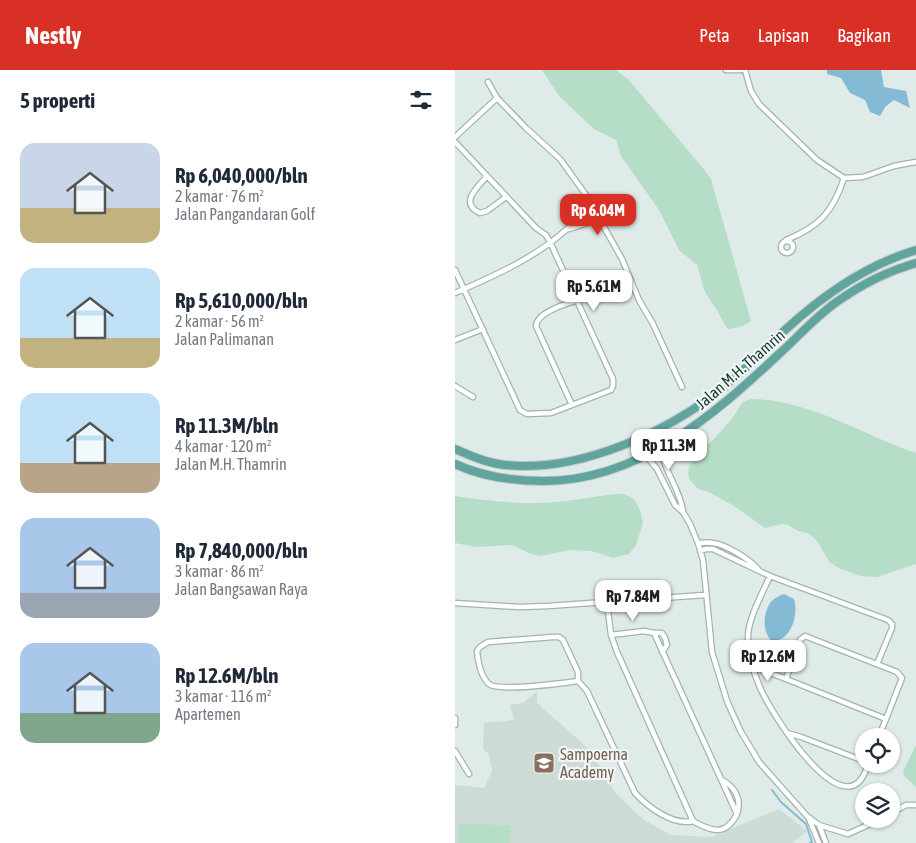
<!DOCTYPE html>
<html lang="id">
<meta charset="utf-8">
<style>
:root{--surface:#fff;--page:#f2f2f3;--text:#1f2937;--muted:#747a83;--accent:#d93025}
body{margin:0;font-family:"Asap Condensed",sans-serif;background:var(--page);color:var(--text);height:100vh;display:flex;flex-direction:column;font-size:19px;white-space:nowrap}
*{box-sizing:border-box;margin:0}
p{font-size:16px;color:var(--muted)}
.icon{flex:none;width:28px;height:28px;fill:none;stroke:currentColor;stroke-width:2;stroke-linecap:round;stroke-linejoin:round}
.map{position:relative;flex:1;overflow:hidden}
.panel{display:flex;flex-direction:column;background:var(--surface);width:455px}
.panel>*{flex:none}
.tools{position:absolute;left:400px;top:658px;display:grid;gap:10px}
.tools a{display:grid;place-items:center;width:45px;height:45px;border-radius:50%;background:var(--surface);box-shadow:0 1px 4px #0004;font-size:25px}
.price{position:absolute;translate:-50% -42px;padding:0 11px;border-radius:10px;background:#fff;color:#222;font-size:16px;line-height:32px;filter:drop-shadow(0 1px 2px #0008)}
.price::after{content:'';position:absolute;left:50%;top:30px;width:15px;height:11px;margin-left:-8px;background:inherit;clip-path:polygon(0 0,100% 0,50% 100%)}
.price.current{background:var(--accent);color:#fff}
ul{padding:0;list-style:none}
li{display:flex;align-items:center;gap:15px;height:125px;padding:0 20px}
li span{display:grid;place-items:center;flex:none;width:140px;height:100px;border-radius:15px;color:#555}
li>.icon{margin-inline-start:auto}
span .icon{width:60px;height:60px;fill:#fffc;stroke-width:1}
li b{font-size:21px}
h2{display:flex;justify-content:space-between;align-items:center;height:60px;padding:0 20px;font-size:21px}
header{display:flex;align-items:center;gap:30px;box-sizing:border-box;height:70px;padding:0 25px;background:var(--accent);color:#fff}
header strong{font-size:24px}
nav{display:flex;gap:28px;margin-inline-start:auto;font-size:18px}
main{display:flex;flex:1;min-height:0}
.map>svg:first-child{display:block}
.built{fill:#cddbd7}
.green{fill:#b6ddc7}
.water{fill:#84bad3}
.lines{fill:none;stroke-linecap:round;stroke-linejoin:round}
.stream{stroke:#84bad3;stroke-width:2}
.street-casing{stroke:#a2b3b0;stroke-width:7}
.primary-casing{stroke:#c0c8c8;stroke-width:10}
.street{stroke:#fff;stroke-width:4.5}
.primary{stroke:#61a39d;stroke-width:8}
.labels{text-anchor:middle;stroke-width:4.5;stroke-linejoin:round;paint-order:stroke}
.street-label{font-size:16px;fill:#1f3c39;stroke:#eff7f5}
.education-label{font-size:16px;fill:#785e54;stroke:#eff7f5;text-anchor:start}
</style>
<header>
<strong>Nestly</strong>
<nav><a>Peta</a><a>Lapisan</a><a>Bagikan</a></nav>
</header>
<main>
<section class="panel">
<h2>5 properti<svg class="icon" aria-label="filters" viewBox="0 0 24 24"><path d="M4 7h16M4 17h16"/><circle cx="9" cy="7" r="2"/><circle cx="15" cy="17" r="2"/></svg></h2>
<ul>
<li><span style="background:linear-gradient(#c9d6e8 65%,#c2b280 0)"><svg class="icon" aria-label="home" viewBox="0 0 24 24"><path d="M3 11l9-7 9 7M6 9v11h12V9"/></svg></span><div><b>Rp 6,040,000/bln</b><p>2 kamar · 76 m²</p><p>Jalan Pangandaran Golf</p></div></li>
<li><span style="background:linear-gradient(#bfe0f5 70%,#c2b280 0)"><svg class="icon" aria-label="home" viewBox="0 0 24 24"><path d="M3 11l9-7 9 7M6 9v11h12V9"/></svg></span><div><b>Rp 5,610,000/bln</b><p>2 kamar · 56 m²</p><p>Jalan Palimanan</p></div></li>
<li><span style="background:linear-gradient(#bfe0f5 70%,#b9a48a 0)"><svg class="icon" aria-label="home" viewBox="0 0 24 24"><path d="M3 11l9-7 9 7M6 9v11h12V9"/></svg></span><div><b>Rp 11.3M/bln</b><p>4 kamar · 120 m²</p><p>Jalan M.H. Thamrin</p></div></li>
<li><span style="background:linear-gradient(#a9c7e8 75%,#9aa5b1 0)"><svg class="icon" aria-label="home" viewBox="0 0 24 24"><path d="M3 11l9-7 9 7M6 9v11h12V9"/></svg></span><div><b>Rp 7,840,000/bln</b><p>3 kamar · 86 m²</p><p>Jalan Bangsawan Raya</p></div></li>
<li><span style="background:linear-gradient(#a9c7e8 70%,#7fa58c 0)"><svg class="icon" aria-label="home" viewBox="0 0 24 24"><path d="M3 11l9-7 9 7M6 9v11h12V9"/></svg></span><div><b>Rp 12.6M/bln</b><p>3 kamar · 116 m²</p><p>Apartemen</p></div></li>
</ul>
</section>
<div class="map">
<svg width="461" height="773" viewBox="0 0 461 773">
<rect width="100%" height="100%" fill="#dfebe8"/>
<!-- built -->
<path class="built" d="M82,621V633L135,680L161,724L189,750L216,765L256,767L324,739L352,761L337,773H0V715L29,718L37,701L34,685L28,678L29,653L59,650L55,635L68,633Z"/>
<!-- green -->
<path class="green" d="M87,0H161L173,9L247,97L256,109L296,251C290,256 282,258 273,259L270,255L262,240L250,222L242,195L224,180L204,140L166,86L161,70L139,59L104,26Z
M296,329C353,329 408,365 461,383V494L422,507L406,506L386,499L375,493L362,471L353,463L343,461L333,455L327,454L310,458L279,436L254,422L243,419L235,410L233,403L234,398L240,386L261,367L279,346L287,333Z
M159,424H169L179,429L185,440L188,453L181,475L174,484L158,488L136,481L114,480L86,486L76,484L57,475L21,477L0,473V426C26,430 52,433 78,433C105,433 132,428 159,424Z
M461,675V717L450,707L448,701Z
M4,754L55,755V773H4Z"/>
<!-- water -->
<path class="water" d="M372,0H426L429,17L451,21L455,38L439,30L430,37L425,46L415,42L410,30L395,23L386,8L372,4Z
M329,524L339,529C344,544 336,572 317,571C307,562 308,544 315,533C319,528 324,526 329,524Z"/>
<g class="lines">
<!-- stream -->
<path class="stream" d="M317,720L326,732L351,754L357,772L355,773"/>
<!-- street casing -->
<g class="street-casing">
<path id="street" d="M271,0H286
M290,0L296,21L304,34L362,90L389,108L408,107L439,96L461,92
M33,12L42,28L71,58L105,89L131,125L167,189L184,230L198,254L227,317
M0,67L42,28
M0,72L81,158L91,165L95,172L158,309V316L156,320L96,343L72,344L65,340L0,200
M32,106C23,117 3,133 25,143L32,141L51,127
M114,159L144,149
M331,170C364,157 378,142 389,108
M326 177a6 6 0 1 1 12 0a6 6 0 1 1-12 0Z
M0,223C39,206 80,188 112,159C121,152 128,142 136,133
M0,270L28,259
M0,316L18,327
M117,335L81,256C82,242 111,234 123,230
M200,360C208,371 206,382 210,394C216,411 226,424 228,442
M183,368L185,378L202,399L220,435L228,442L235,454L243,473L248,490L257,582L272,631L285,660L304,692L352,746L364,755L393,764L426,749
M243,473C248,473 253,472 258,473C272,475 294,489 303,499
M245,481L251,479H258L315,506L433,550L437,554V558L422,594
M315,506C307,524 293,549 293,567C293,583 298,601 304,615C314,641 393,767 413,694
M0,533L65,537L93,536L250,525
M152,533L156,565L162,582L238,751C257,762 271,766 282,744L199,563H207L210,568L212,575L207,582
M156,565L189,561L199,563
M98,567H104L108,570L123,602V611C109,613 43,622 34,614C26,607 23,591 22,581L25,577L33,572Z
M299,598L305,599L331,609L431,649L447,608L442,602L350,566L345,570L331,609
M123,611L132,621L180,723C193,737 218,756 238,751
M0,648V655
M332,663L346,667L409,691
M424,666L431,649
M0,681L14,704
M267,710C280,717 287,729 282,744
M436,743L451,735H461
M354,749L364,773
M364,755L371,773"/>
</g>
<!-- primary casing -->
<g class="primary-casing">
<path id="primary" d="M0,379C16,386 32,393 50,395C124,403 213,362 269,317C291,299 310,279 330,260C368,225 411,195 461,180
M0,394C28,407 58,411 89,411C183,411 259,345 324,284C343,267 361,246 383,231C407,214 433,201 461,193"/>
</g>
<!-- street -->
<use href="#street" class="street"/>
<!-- primary -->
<use href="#primary" class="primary"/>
</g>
<!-- icons -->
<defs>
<g id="school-square" transform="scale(1.125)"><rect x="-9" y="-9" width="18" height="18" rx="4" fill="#8d6e63" stroke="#eff7f5"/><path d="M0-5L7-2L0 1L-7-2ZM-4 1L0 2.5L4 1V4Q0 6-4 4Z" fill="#fff"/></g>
</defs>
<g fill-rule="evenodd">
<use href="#school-square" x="89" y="693"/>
</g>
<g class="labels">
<!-- street labels -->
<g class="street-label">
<text transform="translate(285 299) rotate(-41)" y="6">Jalan M.H. Thamrin</text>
</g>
<!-- education labels -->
<g class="education-label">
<text x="105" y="690">Sampoerna<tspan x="105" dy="18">Academy</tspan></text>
</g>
</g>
</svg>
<div class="tools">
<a><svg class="icon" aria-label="locate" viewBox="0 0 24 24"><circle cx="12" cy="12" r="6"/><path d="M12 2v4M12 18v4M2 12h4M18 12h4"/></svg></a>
<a><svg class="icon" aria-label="layers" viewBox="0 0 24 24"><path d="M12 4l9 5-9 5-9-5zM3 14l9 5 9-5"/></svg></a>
</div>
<b class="price current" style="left:143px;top:166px">Rp 6.04M</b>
<b class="price" style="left:139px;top:242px">Rp 5.61M</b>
<b class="price" style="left:214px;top:401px">Rp 11.3M</b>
<b class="price" style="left:178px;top:552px">Rp 7.84M</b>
<b class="price" style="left:313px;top:612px">Rp 12.6M</b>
</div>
</main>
